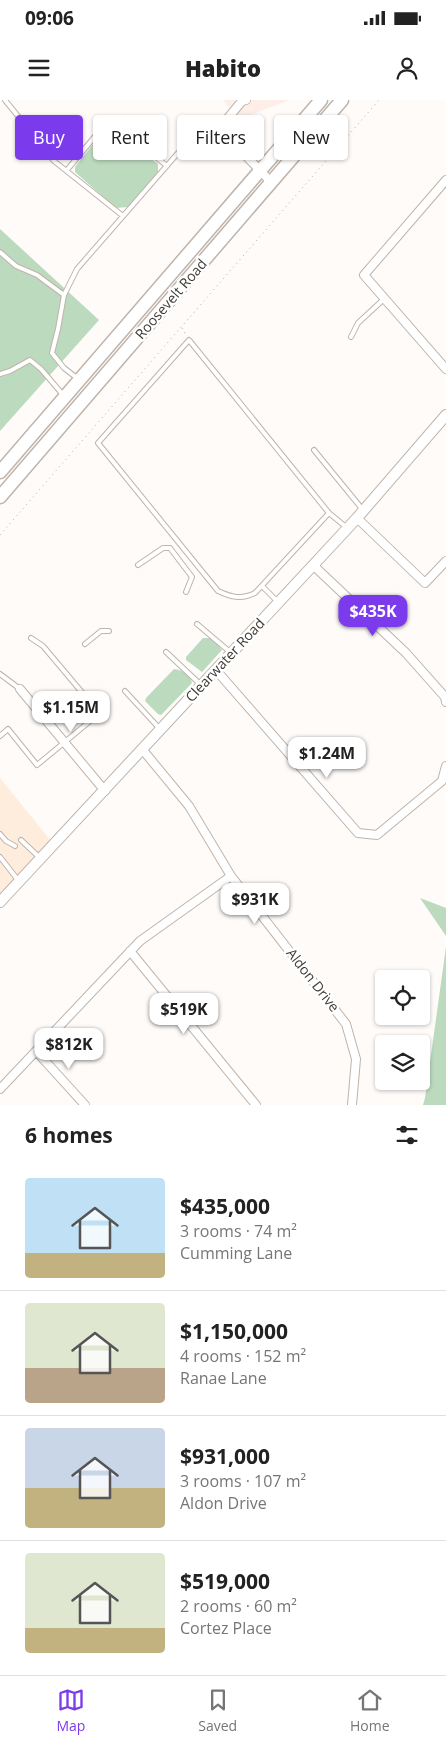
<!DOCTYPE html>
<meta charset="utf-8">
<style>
:root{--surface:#fff;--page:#f2f2f2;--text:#222;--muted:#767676;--line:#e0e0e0;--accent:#7c3aed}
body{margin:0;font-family:"Open Sans",sans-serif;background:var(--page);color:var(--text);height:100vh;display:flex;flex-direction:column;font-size:19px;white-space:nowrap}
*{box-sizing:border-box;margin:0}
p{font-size:16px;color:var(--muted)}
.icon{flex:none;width:28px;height:28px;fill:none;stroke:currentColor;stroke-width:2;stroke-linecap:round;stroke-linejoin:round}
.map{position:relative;height:1005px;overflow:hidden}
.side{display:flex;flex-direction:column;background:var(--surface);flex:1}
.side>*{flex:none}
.hud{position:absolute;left:15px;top:15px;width:416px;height:45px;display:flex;gap:10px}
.fabs{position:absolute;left:375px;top:870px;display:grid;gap:10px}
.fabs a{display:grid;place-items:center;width:55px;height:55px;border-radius:5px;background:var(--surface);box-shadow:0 1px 4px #0004;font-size:25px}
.price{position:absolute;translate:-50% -42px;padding:0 11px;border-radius:10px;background:#fff;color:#222;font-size:16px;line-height:32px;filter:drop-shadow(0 1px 2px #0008)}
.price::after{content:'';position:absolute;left:50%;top:30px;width:15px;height:11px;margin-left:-8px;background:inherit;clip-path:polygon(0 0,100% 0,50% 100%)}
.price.on{background:var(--accent);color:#fff}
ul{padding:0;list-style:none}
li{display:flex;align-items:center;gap:15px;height:125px;padding:0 25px}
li+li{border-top:1px solid var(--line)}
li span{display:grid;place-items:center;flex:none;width:140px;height:100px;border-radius:5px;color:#555}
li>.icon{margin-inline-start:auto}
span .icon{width:60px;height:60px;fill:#fffc;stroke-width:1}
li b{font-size:21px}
h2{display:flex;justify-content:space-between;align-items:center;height:60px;padding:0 25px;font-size:21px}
.chip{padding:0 18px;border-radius:5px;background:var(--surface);box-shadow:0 1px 4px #0004;font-size:18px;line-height:45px}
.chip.on{background:var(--accent);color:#fff}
.status{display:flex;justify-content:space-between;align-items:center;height:35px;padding:0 25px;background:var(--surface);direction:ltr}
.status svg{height:14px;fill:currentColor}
header{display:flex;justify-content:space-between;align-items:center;height:65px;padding:0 25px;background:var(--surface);font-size:22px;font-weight:800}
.tabs{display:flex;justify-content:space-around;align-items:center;height:70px;border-top:1px solid var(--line);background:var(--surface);font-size:14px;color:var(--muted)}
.tabs a{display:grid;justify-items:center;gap:2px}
.tabs .on{color:var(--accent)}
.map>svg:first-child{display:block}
.built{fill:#feeddd}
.industrial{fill:#fdeee8}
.green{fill:#bbdabe}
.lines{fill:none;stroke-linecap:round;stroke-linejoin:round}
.service-casing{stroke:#bfb4ab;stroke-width:6}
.minor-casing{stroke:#bfb4ab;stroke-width:10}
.tertiary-casing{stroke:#bfb4ab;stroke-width:12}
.primary-casing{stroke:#bfb4ab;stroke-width:15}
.path{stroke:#afaca9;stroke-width:1;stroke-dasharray:1 4;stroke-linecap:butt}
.service{stroke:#fff;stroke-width:4}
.minor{stroke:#fff;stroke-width:8}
.tertiary{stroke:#fff;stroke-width:10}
.primary{stroke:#fff;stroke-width:12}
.labels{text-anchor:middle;stroke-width:5;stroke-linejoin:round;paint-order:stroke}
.street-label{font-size:14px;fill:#3f3b37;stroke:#fff}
</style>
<div class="status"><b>09:06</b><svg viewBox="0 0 49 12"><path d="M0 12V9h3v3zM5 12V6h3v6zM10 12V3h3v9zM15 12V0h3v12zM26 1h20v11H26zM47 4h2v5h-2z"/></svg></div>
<header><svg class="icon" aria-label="menu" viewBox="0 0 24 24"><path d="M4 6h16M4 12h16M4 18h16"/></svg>Habito<svg class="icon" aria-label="person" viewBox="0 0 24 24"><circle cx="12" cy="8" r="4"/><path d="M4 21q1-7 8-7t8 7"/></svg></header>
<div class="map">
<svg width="446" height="1005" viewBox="0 0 446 1005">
<rect width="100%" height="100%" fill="#fefbf9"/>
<!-- built -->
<path class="built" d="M0,678L51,741L0,794Z"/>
<!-- industrial -->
<path class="industrial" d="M223,0H290L239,19Z"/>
<!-- green -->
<path class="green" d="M111,28L115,29L158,64V72L128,107L116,108L75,72V67L104,30Z
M0,129L99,220L0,331Z
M203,538H212L222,550L202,572L186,560V557Z
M174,569C182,570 190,574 192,583L161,615L158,614L145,601L146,598Z
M420,798L446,808V836Z
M446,847V1005H423L425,998Z"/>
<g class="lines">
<!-- service casing -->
<g class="service-casing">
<path id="service" d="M5,0L54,61L123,116
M67,70L101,29L110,23L117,26L167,66
M0,152L16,166L37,175L64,195L58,229L52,253L64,268L77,278
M64,195L77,169L198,30L204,26L227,22
M351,237L358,223L385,198
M0,274L10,271L30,260L41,269L64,296
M314,350L363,410
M329,413L255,493C241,500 231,497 218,491L98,343L189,240L329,413L346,427
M138,465L163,448H170L192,477L186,492
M262,486L278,502
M197,524L230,552
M85,544L101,531H109
M166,552L200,584
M0,574L20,589
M125,591L159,628
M0,636L8,629L37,665L95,617L96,609L43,546L31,538
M0,734L6,741L15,746
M21,740L39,757
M0,757L18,780"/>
</g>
<!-- minor casing -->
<g class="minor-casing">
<path id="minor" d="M246,0L242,1L228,18L226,35L271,82
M446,80L364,175L446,269
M357,418L425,483L446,461
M314,466L406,553L445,597L446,602
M216,570L358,733L377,735L442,681L446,666
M20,589L105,691
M142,649L189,706L231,776L346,924L356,959L352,1005
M130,851L256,1005
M36,951L85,1005
M0,989L140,841L231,776"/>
</g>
<!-- tertiary casing -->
<g class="tertiary-casing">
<path id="tertiary" d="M0,802L357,418L446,315"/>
</g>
<!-- primary casing -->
<g class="primary-casing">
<path id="primary" d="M0,372L321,0
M0,397L342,0"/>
</g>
<!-- path -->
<path class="path" d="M182,228L186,235
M0,435L379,0"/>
<!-- service -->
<use href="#service" class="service"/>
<!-- minor -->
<use href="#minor" class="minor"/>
<!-- tertiary -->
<use href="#tertiary" class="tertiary"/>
<!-- primary -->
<use href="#primary" class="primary"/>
</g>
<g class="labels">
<!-- street labels -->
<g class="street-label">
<text transform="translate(171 199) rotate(-49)" y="5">Roosevelt Road</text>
<text transform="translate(225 560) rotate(-47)" y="5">Clearwater Road</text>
<text transform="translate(313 880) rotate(52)" y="5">Aldon Drive</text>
</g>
</g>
</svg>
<div class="fabs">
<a><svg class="icon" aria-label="locate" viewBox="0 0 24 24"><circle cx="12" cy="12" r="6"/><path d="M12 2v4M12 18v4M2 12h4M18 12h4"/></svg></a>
<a><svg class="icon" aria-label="layers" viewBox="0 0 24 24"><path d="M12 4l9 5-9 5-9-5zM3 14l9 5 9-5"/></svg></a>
</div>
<b class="price on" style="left:373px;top:537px">$435K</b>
<b class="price" style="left:71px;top:633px">$1.15M</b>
<b class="price" style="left:327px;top:679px">$1.24M</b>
<b class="price" style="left:255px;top:825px">$931K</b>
<b class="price" style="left:184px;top:935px">$519K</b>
<b class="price" style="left:69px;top:970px">$812K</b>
<div class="hud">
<a class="chip on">Buy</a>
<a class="chip">Rent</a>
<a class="chip">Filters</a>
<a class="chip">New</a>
</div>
</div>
<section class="side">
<h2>6 homes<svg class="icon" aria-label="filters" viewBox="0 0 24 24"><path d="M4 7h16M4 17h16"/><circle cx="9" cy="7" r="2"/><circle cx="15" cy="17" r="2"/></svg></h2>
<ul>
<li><span style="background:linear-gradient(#bfe0f5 75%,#c2b280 0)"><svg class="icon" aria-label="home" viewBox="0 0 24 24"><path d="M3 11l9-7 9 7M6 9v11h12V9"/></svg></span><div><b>$435,000</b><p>3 rooms · 74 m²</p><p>Cumming Lane</p></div></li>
<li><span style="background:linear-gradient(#dfe7d0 65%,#b9a48a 0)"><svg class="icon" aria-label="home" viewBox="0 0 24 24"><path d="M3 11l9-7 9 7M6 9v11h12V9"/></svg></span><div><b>$1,150,000</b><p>4 rooms · 152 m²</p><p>Ranae Lane</p></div></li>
<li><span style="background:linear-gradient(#c9d6e8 60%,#c2b280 0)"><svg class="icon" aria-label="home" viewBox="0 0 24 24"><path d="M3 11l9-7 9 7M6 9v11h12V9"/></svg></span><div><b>$931,000</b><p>3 rooms · 107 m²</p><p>Aldon Drive</p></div></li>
<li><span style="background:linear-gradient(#dfe7d0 75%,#c2b280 0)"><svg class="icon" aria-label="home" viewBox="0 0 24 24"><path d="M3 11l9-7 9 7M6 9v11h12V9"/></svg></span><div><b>$519,000</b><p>2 rooms · 60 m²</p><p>Cortez Place</p></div></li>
</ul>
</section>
<nav class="tabs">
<a class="on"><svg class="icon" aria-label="map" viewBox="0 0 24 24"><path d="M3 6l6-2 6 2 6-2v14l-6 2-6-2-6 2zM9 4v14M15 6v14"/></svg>Map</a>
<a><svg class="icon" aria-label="saved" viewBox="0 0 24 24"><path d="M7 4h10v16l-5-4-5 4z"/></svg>Saved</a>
<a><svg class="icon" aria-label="home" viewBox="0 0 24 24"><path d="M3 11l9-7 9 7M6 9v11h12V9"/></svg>Home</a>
</nav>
